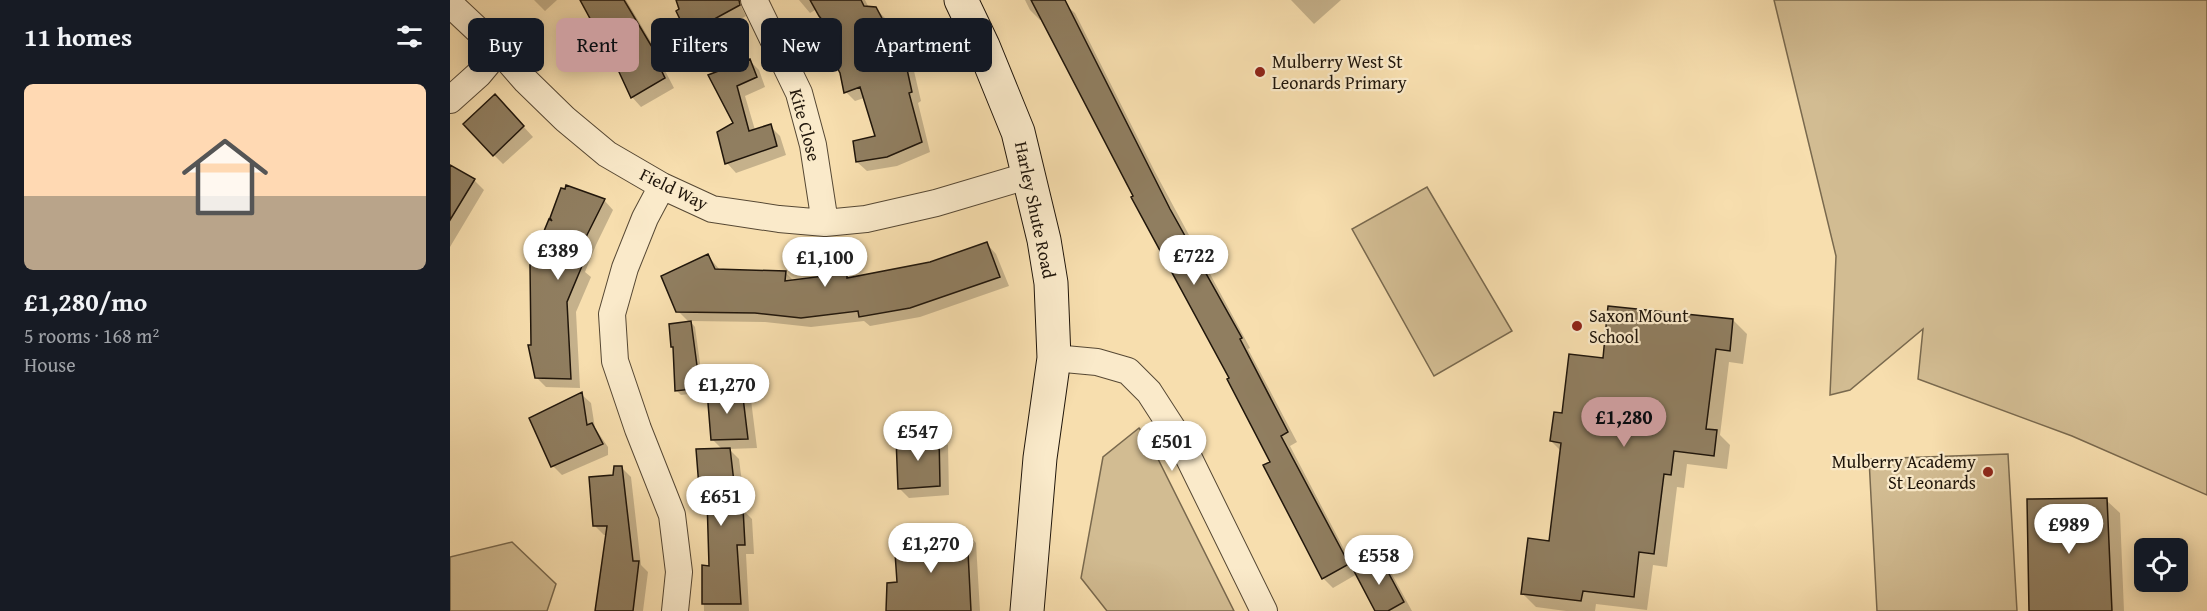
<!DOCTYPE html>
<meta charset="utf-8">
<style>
:root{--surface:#171b24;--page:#242831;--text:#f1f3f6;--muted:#9ea1a6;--line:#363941;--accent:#c59692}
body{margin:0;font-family:"Gentium Book Plus",serif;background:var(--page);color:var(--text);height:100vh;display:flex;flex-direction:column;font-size:22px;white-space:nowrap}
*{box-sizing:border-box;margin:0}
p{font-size:20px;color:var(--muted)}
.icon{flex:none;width:33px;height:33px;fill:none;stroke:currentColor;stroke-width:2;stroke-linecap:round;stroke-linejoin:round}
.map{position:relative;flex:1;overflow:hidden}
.panel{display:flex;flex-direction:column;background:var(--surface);width:450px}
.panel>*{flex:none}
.top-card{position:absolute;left:18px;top:18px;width:570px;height:54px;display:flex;gap:12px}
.fabs{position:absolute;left:1684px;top:538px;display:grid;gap:12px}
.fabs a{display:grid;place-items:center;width:54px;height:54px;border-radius:9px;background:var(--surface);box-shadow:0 3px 15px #0003;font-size:30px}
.price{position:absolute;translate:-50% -51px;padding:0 14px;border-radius:21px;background:#fff;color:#222;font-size:20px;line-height:39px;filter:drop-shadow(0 2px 3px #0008)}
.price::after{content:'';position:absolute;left:50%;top:36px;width:18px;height:14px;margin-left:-9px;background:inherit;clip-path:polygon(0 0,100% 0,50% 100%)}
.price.on{background:var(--accent);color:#111}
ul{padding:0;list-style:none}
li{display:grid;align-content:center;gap:12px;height:318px;padding:0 24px}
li+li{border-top:2px solid var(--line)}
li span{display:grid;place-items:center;height:186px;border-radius:9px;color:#555}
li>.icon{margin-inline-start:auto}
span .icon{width:108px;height:108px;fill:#fffc;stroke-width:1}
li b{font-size:26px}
h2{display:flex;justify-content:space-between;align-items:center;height:72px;padding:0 24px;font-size:26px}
.chip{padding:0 21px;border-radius:9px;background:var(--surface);box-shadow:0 3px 15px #0003;font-size:21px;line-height:54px}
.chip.on{background:var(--accent);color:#111}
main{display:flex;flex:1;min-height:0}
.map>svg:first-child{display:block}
.green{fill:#d2bc92;stroke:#79694e;stroke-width:1.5}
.shadow{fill:#0003}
.building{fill:#907e60;stroke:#20160b;stroke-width:1.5}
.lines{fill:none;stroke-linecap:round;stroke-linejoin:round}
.minor-casing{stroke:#564834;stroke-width:28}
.secondary-casing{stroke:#20160b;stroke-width:35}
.minor{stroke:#faeaca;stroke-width:26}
.secondary{stroke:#faeaca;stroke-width:33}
.poi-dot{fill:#8f2418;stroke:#faeaca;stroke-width:2}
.labels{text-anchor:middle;stroke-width:4.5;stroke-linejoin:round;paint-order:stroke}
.poi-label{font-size:18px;fill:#20160b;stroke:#faeaca;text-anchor:start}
.street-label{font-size:18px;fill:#20160b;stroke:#faeaca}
</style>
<main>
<section class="panel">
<h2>11 homes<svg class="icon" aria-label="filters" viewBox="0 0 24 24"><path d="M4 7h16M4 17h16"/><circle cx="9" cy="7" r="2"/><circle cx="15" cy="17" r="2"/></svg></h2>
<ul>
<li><span style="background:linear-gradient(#ffd9b3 60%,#b9a48a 0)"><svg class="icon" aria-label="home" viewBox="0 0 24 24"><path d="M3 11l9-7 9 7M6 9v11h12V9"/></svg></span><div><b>£1,280/mo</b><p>5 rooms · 168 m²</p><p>House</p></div></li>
</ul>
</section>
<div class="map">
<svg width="1757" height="611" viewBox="0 0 1757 611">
<rect width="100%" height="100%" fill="#f7deae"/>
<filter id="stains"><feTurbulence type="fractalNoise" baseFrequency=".00333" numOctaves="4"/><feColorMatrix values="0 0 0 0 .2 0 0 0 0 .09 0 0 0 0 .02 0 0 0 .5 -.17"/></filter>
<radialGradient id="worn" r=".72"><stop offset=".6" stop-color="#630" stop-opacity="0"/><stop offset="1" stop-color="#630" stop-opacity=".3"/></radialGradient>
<!-- green -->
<path class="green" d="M1324,0H1757V495L1622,436L1468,379L1473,329L1400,390L1380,395L1386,256Z
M977,187L1062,331L984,376L902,229Z
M689,428L699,441L784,611H657L631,578L653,457Z
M1558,454L1567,611H1427L1419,459Z
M62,542L106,584L97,611H0V557Z"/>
<!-- shadow -->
<path class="shadow" d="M84,0H107L95,11Z
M132,0H176L213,62L211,63L224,88L191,107L182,97Z
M233,0H288L296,16L248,42L239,33Z
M349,0H415L419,8L426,9L436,19L444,35L452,62H455L464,71L471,101L468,103L480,152L447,166L417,171L407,162L405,142L426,137L414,98L405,101L396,92L389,39L367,9L360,13Z
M575,0H610L625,13L705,172L800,348L798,349L847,442L840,446L906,572L930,559L939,569L962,611H927L907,574L883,588L873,578L822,462L781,379L592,18L590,20L580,10Z
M841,0H891L864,24Z
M299,60L309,70L315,87L295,96L305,130L320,126L330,136L336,155L286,173L277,163L285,124L260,76Z
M54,105L83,137L53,164L44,155Z
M0,167L24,180L34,190L0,247Z
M154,200L163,210L146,245L135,272L141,277L126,312L130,388L96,387L86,377L82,346L108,226Z
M537,244L546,254L559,286L470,317L420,326L414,321L361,327L315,322L240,321L245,327L254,392L231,395L226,390L239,322L228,311L258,256L270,270L335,272L344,281L396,275L400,279L480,263Z
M1283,320L1297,334L1293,364L1279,362L1270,435L1280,445L1277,469L1237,464L1234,488L1227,487L1217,567L1203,565L1197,610L1146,604L1145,611H1116L1086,607L1073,594L1100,542L1111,451L1101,441L1113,415L1154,360Z
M291,390L301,400L307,448L279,449L289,459L296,513L302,519L304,554H296L299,611H254L253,567H260L258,506L251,499L273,450L263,440Z
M131,394L141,403L145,428L158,447V455L112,475L103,466Z
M488,436L498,445L499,495L459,498L449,488Z
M172,468L181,477L191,565L198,572L193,611H147L157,535H154L144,525L164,477Z
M1656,500L1670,513L1674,611H1581Z
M517,533L526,543L530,611H438Z"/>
<!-- building -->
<path class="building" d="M130,0H174L205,52L203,53L215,78L181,98L169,72Z
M226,0H289L290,5L237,34L226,11L229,9Z
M360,0H411L414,6L426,7L435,24L446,62L455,60L462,92L459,93L472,142L437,157L406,162L403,141L425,136L410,87L394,93L390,73L375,46L387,38L369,16Z
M581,0H615L720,209L792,338L790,339L838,432L831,436L899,564L872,579L813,465L820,462L777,379L779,378L681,197L683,196Z
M300,59L307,77L287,86L299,131L321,124L327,146L275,164L267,132L283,123L258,75Z
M45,94L74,126L43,156L13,124Z
M0,165L25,179L0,220Z
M116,185L155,199L137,235L126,264L132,266L117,302L121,379L85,378L78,345H81L80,265L99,219L102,221L100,218L111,188L115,189Z
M537,242L550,277L460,308L409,317L408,311L351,318L305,313L226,312L211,276L258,254L265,269L336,271L335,281L397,273V278L480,262Z
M1158,306L1283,319L1280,351L1266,349L1256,429L1267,430L1264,456L1224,451L1221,475L1214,474L1204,554L1189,552L1184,597L1133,591L1131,601L1071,594L1078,538L1099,541L1111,443L1100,441L1104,412L1112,413L1119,354L1153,358Z
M241,321L250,388L225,391L223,347H221L219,324Z
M292,389L298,439L261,440L257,391Z
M132,392L137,425L142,423L153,444L101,467L79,418Z
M489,434L490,486L448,489L446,438Z
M280,448L287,508H293L295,545H287L291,604H252V565L259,566L257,499L250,500L246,449Z
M164,466H172L183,561H189L183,611H145L157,526H143L139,477L163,475Z
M1657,498L1662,611H1579L1577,499Z
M517,532L521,611H436L437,583L447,582L444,538Z
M930,557L954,602L938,611H925L904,571Z"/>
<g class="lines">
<!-- minor casing -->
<g class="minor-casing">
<path id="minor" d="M304,0L349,93L363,145L375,223
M0,4L49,50L76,81L115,119L157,154L212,186L262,209L329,219L375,223L416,219L486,203L577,176
M0,100L29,74L49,50
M212,186L195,218L175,268L162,314L165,361L188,429L222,515L229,572L225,611
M604,358L647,362L678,371L699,392L730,440L814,611"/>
</g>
<!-- secondary casing -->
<g class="secondary-casing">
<path id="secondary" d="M511,0L533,46L568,132L594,240L601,283L604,358L590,458L577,611"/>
</g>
<!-- minor -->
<use href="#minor" class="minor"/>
<!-- secondary -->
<use href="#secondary" class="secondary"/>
</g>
<!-- markers -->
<g class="poi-dot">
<circle cx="810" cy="72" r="6"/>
<circle cx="1127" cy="326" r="6"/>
<circle cx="1538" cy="472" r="6"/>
</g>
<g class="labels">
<!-- poi labels -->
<g class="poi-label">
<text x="822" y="68">Mulberry West St<tspan x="822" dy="21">Leonards Primary</tspan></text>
<text x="1139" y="322">Saxon Mount<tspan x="1139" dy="21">School</tspan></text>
<text x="1526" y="468" text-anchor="end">Mulberry Academy<tspan x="1526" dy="21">St Leonards</tspan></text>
</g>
<!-- street labels -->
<g class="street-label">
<text transform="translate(355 125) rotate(75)" y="6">Kite Close</text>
<text transform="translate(224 189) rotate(26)" y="6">Field Way</text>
<text transform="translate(585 210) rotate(78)" y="6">Harley Shute Road</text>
</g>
</g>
<rect width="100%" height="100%" filter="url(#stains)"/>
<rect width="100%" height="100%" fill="url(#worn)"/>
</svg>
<div class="fabs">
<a><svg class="icon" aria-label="locate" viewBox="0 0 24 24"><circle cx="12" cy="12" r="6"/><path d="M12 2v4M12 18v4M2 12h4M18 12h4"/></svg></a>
</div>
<b class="price" style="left:108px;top:281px">£389</b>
<b class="price" style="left:744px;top:286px">£722</b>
<b class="price" style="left:375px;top:288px">£1,100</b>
<b class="price" style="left:277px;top:415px">£1,270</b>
<b class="price on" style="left:1174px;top:448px">£1,280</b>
<b class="price" style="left:468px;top:462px">£547</b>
<b class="price" style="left:722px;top:472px">£501</b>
<b class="price" style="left:271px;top:527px">£651</b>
<b class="price" style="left:1619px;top:555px">£989</b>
<b class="price" style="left:481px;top:574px">£1,270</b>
<b class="price" style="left:929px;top:586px">£558</b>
<div class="top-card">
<a class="chip">Buy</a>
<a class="chip on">Rent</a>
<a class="chip">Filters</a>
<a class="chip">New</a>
<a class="chip">Apartment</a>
</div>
</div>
</main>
